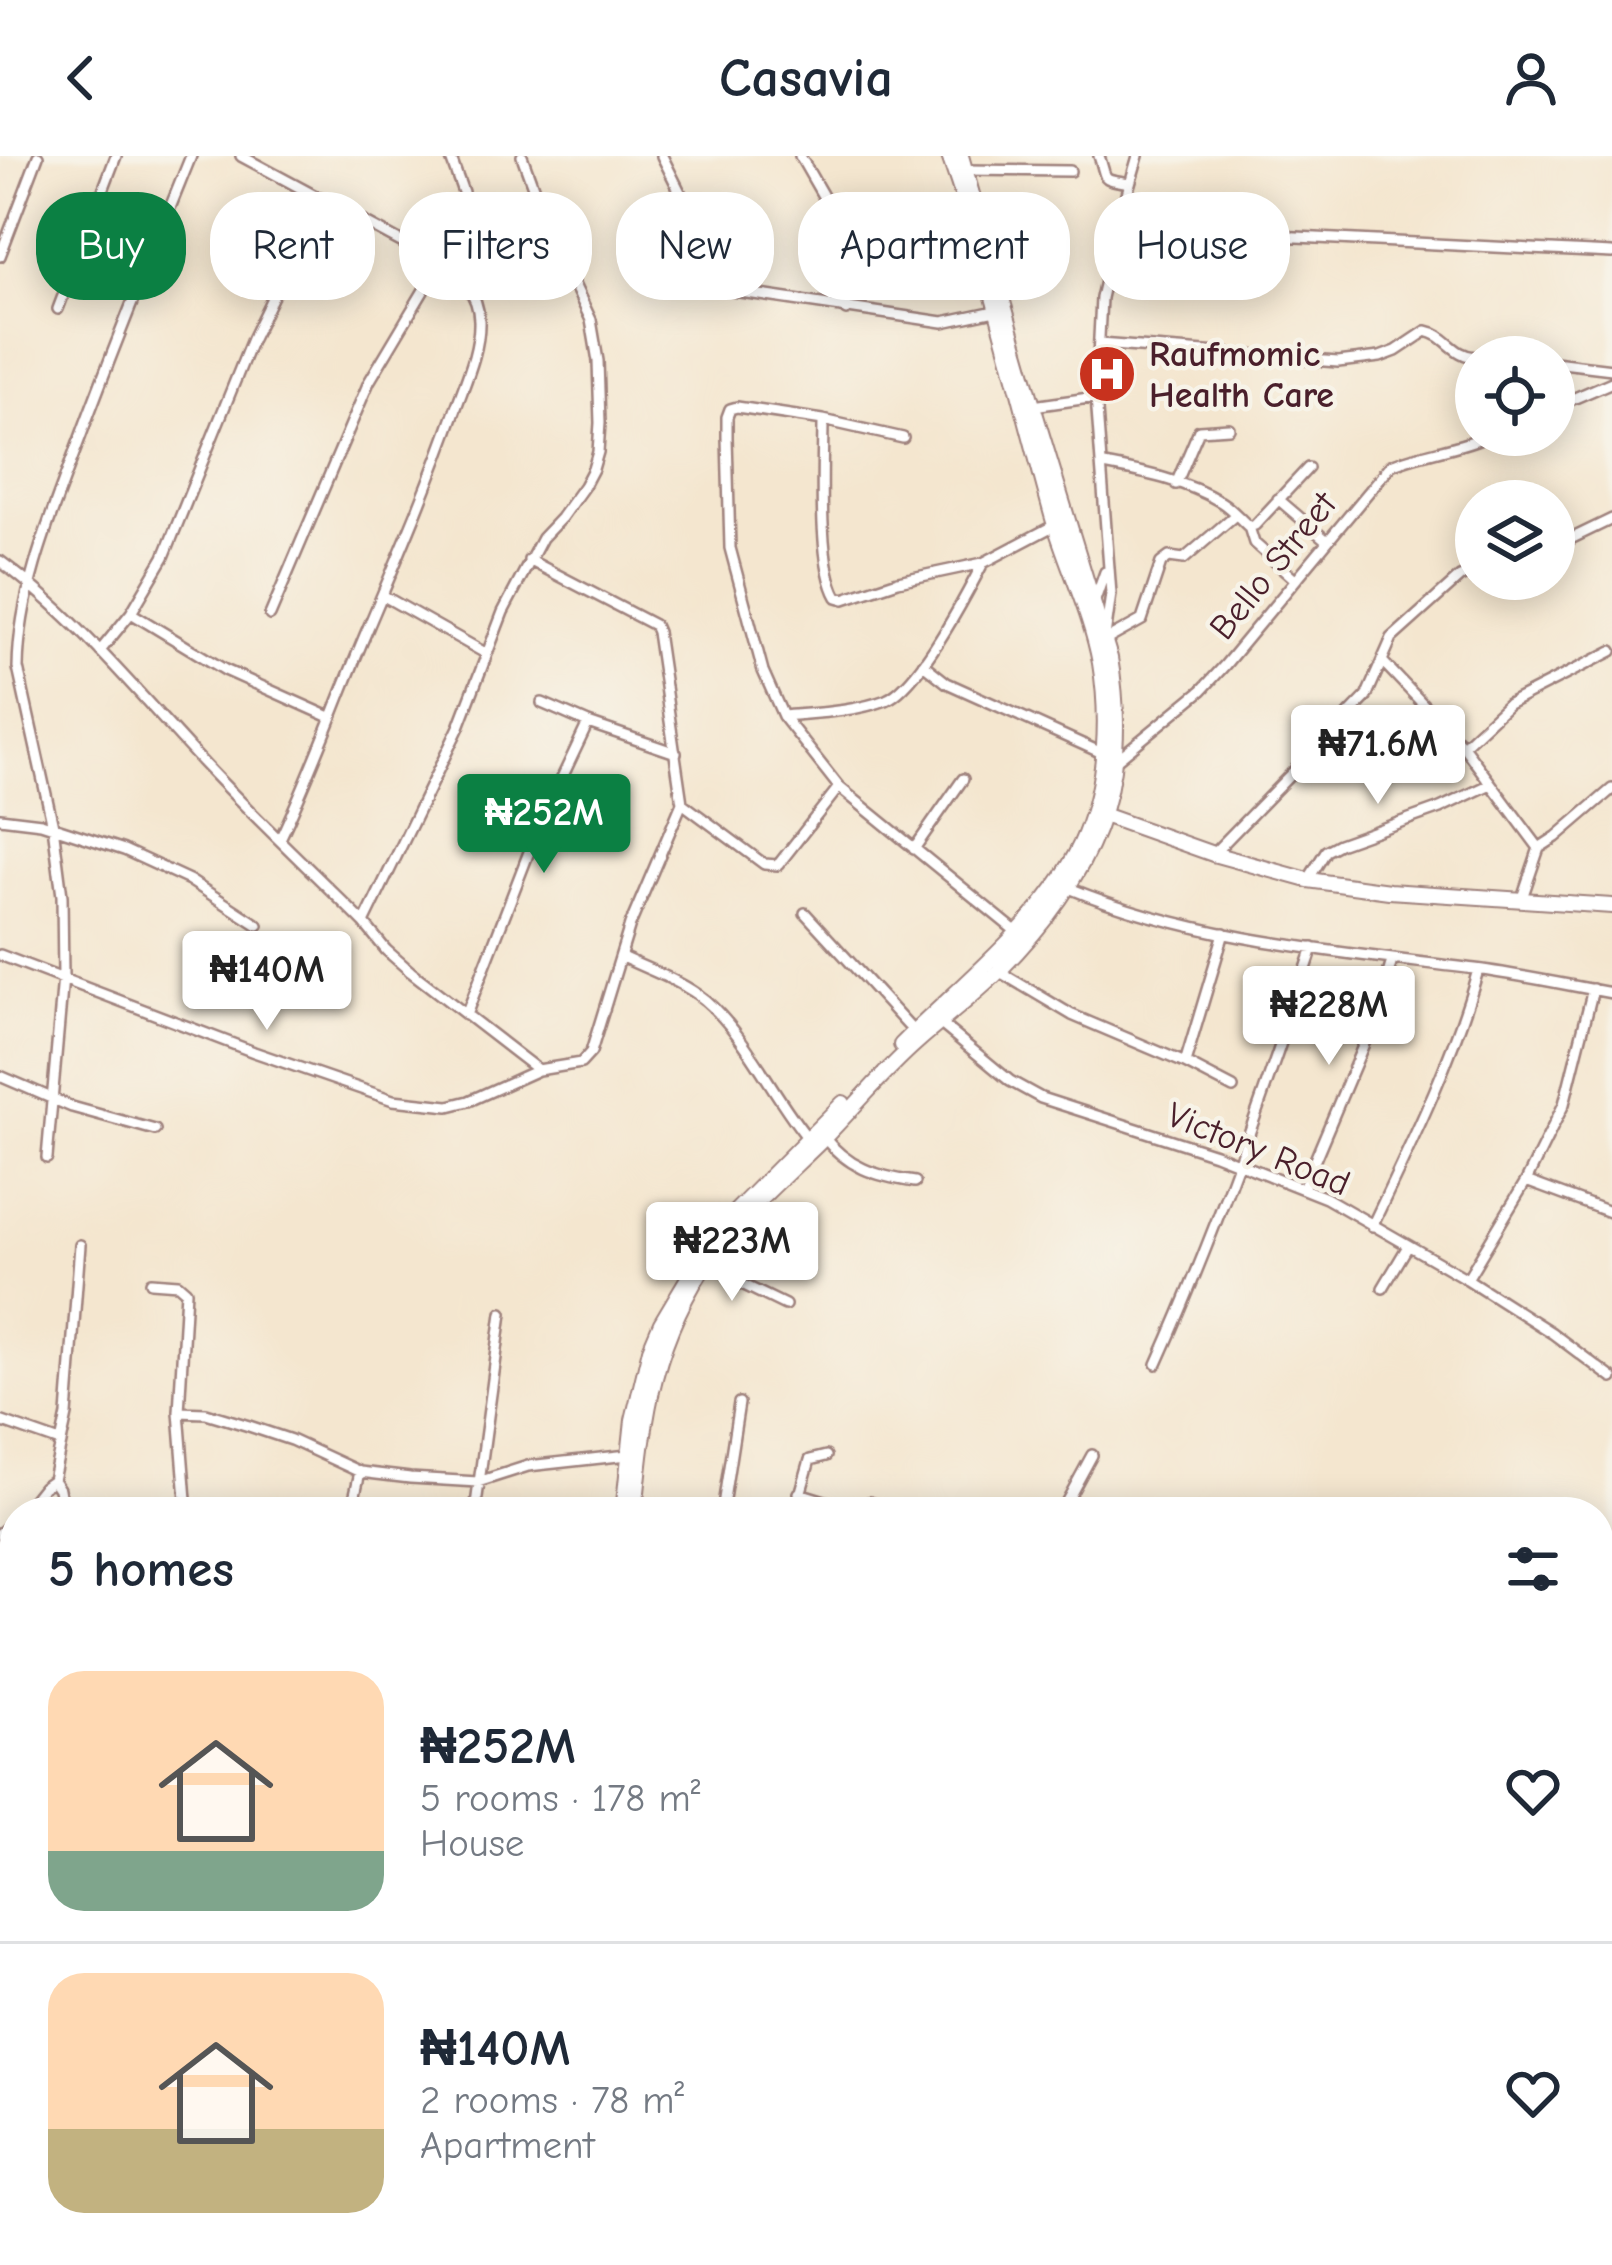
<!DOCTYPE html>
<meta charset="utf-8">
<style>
:root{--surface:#fff;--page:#f2f2f3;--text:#1f2937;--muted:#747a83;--line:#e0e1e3;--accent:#0b8043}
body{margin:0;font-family:"Comic Neue",sans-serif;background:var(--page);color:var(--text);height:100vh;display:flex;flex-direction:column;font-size:45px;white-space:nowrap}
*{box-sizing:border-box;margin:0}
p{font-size:39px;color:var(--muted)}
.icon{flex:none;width:66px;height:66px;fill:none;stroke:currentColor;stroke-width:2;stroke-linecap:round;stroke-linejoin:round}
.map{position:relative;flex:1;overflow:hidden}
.panel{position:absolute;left:0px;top:1341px;width:1614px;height:768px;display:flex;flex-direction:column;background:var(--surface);border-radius:48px 48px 0 0;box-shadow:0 6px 30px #0003}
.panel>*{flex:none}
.banner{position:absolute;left:36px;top:36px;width:1542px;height:108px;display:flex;gap:24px}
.buttons{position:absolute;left:1455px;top:180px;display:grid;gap:24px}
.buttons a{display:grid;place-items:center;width:120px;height:120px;border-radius:50%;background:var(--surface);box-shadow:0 6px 30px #0003;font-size:60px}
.price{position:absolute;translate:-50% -102px;padding:0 27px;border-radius:12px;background:#fff;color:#222;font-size:39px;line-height:78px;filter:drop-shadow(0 3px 6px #0008)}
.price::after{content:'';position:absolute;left:50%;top:72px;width:36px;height:27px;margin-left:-18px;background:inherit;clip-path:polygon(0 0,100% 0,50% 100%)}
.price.active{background:var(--accent);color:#fff}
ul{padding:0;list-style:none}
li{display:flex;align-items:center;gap:36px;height:300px;padding:0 48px}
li+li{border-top:3px solid var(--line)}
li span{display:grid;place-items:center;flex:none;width:336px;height:240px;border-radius:36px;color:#555}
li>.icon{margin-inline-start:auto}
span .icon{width:144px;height:144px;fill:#fffc;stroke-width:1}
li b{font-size:51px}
h2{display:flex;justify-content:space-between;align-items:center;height:144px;padding:0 48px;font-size:51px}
.pill{padding:0 42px;border-radius:48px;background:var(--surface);box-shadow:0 6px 30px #0003;font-size:42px;line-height:108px}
.pill.active{background:var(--accent);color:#fff}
header{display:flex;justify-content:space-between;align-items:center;height:156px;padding:0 48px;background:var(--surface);font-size:54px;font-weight:700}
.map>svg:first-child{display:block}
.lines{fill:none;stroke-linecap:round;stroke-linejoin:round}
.street-casing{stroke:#9f827d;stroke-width:14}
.secondary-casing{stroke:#9f827d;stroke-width:18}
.primary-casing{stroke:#9f827d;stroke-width:20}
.street{stroke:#fff;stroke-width:9}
.secondary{stroke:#fff;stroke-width:14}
.primary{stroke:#fff;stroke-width:15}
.labels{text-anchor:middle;stroke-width:9;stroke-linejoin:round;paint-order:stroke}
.poi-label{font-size:36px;font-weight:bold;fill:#4a1f2b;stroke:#f7f3e8;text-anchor:start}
.street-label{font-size:36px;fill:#4a1f2b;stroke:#f7f3e8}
</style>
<header><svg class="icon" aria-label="back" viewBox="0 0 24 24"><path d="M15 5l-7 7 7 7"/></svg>Casavia<svg class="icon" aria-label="person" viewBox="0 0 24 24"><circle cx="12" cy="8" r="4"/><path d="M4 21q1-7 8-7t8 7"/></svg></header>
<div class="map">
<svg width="1612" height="2109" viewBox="0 0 1612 2109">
<rect width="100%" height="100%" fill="#f7f3e8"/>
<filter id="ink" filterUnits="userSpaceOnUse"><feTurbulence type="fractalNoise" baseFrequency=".00833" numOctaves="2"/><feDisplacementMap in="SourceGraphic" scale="24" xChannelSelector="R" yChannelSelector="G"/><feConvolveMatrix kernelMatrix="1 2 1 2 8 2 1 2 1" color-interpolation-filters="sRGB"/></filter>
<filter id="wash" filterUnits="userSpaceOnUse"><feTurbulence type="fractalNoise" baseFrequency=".004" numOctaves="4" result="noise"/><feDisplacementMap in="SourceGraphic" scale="48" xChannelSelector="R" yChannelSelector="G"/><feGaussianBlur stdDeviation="2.7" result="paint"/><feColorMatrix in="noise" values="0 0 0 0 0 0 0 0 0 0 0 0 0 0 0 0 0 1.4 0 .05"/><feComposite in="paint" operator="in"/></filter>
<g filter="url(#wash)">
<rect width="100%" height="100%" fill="#f4e6cf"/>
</g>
<g filter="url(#ink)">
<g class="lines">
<!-- street casing -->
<g class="street-casing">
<path id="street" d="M241,0L440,107C462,122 478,136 479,164C480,194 466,224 456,252C430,327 399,399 368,472C338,542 313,614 280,683
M450,0L463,36
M662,0L726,128L733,135L943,166L995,155
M800,0L831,54L847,105L846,154
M1099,0C1108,25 1099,22 1130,27
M965,14L1070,15
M1117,72L1612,97
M0,100L38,0
M58,153L116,0
M1099,188L1338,206L1380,201L1396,195L1426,175C1447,179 1453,200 1476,201
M1554,206L1612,213
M1096,241L1111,438L1105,481
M1033,250L1096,241L1101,142L1117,72L1138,0
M1554,251L1612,226
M823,264C823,307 817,407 837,441L844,443L898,425L983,407L1055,369
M903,282L823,264L737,251L730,253L727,261V281L730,392L763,515L783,560L839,631L1018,777
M1104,309C1142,316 1187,325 1221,346C1231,352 1240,363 1249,371L1255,369L1308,312
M1176,328L1199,274L1229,272
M1278,343L1326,384
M1249,371L1254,387L1295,423
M1554,391L1612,363
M0,405C79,463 141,541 208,612C258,665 312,715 364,767L386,794L411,816L538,914L581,907L591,896L630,769L682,647L657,476L654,469L529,404
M382,439L487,498
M1091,448L1094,447L1105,416
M131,457L225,514L330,561
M270,459L369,226L440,107
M1106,484L1142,464L1161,407L1169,401L1184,403L1234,360
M100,495L131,457L164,401L252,183L291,103L326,47
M1383,506L1463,590L1539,692L1521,745
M923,508L947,527L1102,597
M542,547L588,567L676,597
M783,560C816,557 854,556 886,544C919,530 966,440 983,407
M1463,590L1508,548L1612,495
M1114,606L1202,534L1225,509L1391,309C1423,296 1457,293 1489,279
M682,647L764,708L778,709L839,631
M0,662L41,667L124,694L189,724L258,769
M1539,692L1556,681L1612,633
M914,693L963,623
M1213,698L1366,541L1392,482L1460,421L1476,414
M1308,724L1326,695L1339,688L1440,652L1491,628
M1069,732C1197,785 1339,796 1475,813C1521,819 1567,829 1612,837
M805,757L914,876
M364,767L459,571L503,456L542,382L561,362L584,330L593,313L598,296L600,267L598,205L591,164L551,80L522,0
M0,799L254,896L393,944L449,950L469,945L538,914
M622,801C649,814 682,825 705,844C750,883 773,942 811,986
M998,815L1072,859L1185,907L1224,777
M466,859L539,670L588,567
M941,868L1010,925L1041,942L1215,998L1326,1042L1467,1123L1552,1177L1612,1222
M1185,907L1233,932
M0,920L72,951L155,974
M822,979C848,1012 875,1020 915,1026
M47,1002L63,821L62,740L53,670L18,512C19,433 53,354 80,282C115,187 153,94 191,0
M1526,1025L1612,1057
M1303,1032L1374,864L1392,805
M1372,1070C1412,986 1453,903 1478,814
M713,1098L744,1129L785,1149
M1467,1123L1526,1025L1564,948L1593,833
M151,1126L178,1128L186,1135L179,1256L187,1356
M1383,1132L1408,1090
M1157,1208C1218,1072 1266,933 1313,792
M179,1256L206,1257L249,1270L291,1284L360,1316L410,1322L478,1326L528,1310L628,1299
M0,1265L60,1286
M53,1324L59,1333L63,1356
M799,1337L844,1351H855L869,1346L900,1356
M23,1356L43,1331L53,1324L67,1259L80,1089
M351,1356L360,1316
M475,1356L502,1157
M722,1356L739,1247
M795,1356L810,1304L826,1300
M1061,1356L1092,1299
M0,1377L15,1365
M0,1531L15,1516
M1599,1548L1607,1538
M0,1610L15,1595
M1599,1722L1612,1708
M0,1734L15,1745
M0,1750L15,1760
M1599,1794L1612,1803
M0,1888L15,1895
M0,1974L15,1953
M1599,1976L1612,1992
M1003,2094L1023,2109
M1321,2094L1324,2109
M924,2109L937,2094"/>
</g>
<!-- secondary casing -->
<g class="secondary-casing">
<path id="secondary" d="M1103,659L1213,698L1308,724L1389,735L1612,750
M901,889C962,827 1052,760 1085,678C1106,627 1109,561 1100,507C1091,457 1066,408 1052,359C1019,240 990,117 949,0
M623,1356L633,1264L650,1193L661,1167L707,1090L726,1065L843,947
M635,1356C645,1255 653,1183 713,1097C743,1056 784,1021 821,985C853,953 882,917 916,887C944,862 973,841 999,815C1091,722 1133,634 1110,502L1033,250L961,0
M762,2094L784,2109"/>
</g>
<!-- primary casing -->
<g class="primary-casing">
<path id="primary" d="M448,2109L455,2094"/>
</g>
<!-- street -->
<use href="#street" class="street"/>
<!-- secondary -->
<use href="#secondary" class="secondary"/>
<!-- primary -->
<use href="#primary" class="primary"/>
</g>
</g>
<!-- icons -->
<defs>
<g id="hospital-disc" transform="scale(3)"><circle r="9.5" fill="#c8321e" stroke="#f7f3e8"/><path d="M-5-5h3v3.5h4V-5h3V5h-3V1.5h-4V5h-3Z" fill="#fff"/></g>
</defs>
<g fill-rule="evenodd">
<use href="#hospital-disc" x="1107" y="218"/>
</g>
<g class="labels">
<!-- poi labels -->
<g class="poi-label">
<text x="1149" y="210">Raufmomic<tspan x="1149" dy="41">Health Care</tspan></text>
</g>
<!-- street labels -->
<g class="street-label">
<text transform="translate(1272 409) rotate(-51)" y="13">Bello Street</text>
<text transform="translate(1259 992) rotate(22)" y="13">Victory Road</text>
</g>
</g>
</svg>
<div class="buttons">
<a><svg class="icon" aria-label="locate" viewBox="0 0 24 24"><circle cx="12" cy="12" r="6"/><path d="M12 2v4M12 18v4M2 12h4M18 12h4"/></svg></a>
<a><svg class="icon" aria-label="layers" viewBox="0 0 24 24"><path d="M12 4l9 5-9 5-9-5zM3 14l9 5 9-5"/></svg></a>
</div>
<b class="price" style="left:1378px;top:651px">₦71.6M</b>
<b class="price active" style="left:544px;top:720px">₦252M</b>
<b class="price" style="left:267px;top:877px">₦140M</b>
<b class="price" style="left:1329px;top:912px">₦228M</b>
<b class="price" style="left:732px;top:1148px">₦223M</b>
<div class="banner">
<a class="pill active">Buy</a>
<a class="pill">Rent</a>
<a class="pill">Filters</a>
<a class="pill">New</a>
<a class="pill">Apartment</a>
<a class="pill">House</a>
</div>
<section class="panel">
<h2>5 homes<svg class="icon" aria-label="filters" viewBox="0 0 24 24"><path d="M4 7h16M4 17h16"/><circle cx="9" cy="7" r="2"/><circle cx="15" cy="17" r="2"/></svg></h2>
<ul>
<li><span style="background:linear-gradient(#ffd9b3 75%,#7fa58c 0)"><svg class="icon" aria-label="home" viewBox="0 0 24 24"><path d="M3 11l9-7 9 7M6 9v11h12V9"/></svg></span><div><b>₦252M</b><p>5 rooms · 178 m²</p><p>House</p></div><svg class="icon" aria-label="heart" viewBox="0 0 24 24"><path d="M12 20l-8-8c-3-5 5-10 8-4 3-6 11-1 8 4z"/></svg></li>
<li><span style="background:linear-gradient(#ffd9b3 65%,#c2b280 0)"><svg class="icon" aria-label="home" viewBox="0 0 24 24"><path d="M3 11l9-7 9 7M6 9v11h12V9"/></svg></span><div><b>₦140M</b><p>2 rooms · 78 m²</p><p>Apartment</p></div><svg class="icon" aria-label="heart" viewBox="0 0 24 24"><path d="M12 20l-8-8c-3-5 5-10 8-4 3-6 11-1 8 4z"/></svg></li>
</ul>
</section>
</div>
